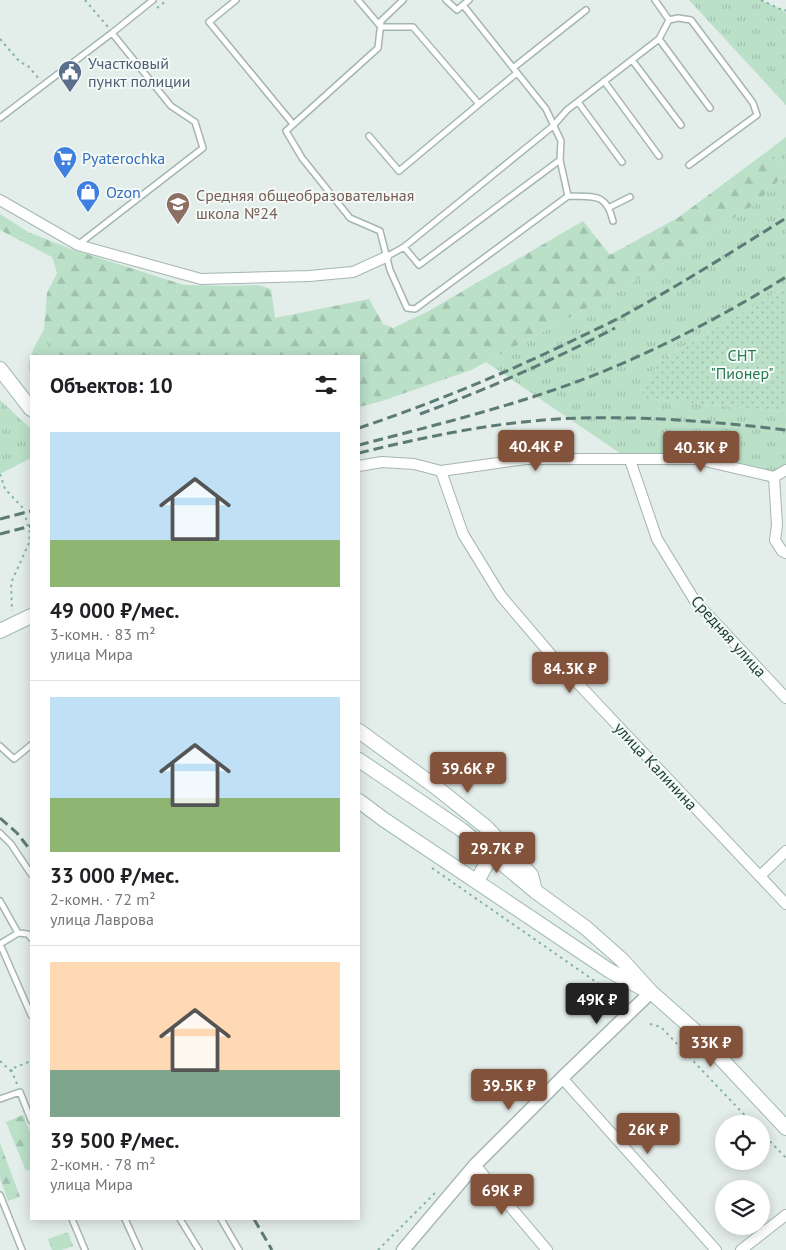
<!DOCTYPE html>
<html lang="ru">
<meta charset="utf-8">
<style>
:root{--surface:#fff;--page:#f2f2f2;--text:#202124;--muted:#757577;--line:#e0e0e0;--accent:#82523a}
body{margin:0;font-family:"PT Sans",sans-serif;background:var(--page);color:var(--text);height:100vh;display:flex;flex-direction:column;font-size:19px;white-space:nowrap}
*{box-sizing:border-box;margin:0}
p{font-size:16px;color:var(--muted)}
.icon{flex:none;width:28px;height:28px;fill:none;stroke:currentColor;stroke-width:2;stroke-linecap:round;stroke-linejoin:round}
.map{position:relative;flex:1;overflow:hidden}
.drawer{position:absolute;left:30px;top:355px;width:330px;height:865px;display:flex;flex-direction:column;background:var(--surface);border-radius:0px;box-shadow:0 2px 12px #0003}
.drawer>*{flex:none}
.fabs{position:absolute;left:715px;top:1115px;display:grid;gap:10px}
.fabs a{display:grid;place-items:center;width:55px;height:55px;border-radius:50%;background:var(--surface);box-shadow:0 2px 12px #0003;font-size:25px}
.price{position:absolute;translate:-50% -42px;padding:0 11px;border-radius:5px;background:var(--accent);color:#fff;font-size:16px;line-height:32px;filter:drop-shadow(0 1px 2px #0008)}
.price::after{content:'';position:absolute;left:50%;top:30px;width:15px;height:11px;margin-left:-8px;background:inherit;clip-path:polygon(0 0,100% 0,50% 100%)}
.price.on{background:#222;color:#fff}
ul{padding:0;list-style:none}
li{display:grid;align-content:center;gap:10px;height:265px;padding:0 20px}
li+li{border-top:1px solid var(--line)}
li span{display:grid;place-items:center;height:155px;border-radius:0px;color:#555}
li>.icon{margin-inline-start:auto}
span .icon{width:90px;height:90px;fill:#fffc;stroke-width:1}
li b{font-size:21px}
h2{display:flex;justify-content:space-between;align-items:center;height:60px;padding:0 20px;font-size:21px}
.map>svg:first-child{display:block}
.grass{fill:url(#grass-tufts)}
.forest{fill:url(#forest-firs)}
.garden{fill:url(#garden-dots)}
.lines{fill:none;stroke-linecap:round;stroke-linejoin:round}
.service-casing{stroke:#a5b6b2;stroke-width:8}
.minor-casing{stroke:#a5b6b2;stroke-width:12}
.tertiary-casing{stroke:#a5b6b2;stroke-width:15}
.secondary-casing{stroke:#a0bab3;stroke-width:16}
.path{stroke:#81b3a8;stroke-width:2;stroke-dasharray:2.5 4;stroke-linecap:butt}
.service{stroke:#fff;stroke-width:5}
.minor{stroke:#fff;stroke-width:10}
.tertiary{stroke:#fff;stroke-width:12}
.secondary{stroke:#fff;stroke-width:14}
.rail{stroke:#5c7b76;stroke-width:3;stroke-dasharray:10 5;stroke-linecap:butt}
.labels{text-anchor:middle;stroke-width:4;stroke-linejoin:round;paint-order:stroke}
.service-label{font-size:16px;fill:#4e5e75;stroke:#f3faf7;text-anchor:start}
.shop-label{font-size:16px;fill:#366cbe;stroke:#f3faf7;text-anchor:start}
.education-label{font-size:16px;fill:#785e54;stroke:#f3faf7;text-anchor:start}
.park-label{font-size:16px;fill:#297950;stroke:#f3faf7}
.street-label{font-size:16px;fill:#21403b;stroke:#f3faf7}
</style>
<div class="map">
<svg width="786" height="1250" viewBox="0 0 786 1250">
<defs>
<pattern id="grass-tufts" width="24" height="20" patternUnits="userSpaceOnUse" patternTransform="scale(1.25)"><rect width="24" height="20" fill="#bae0c8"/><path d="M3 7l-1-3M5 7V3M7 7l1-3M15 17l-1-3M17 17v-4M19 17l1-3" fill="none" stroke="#a0c1ad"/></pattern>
<pattern id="forest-firs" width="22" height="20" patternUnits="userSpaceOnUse" patternTransform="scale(1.25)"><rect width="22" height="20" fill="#bae0c8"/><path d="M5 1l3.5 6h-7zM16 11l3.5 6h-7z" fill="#a0c1ad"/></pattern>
<pattern id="garden-dots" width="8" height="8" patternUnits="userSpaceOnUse" patternTransform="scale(1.25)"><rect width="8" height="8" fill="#bae0c8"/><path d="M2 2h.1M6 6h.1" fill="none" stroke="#a0c1ad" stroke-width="1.8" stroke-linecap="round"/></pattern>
</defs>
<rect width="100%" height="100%" fill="#e3edea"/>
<!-- grass -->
<path class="grass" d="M689,0H761L784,11L786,14V105Z
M786,137V287L658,362L641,398L786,412V470L774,477L696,459L630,460L486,362L623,289L754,205L777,162L769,150Z
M44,329L57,356H31V375C23,362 38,342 44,329Z
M0,400L31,429V458L0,474Z"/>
<!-- forest -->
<path class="forest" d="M769,150L777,162L778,181L754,205L623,289L471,370L382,401L359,407V356H57L44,329L47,293L57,273L52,257L0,230V214L28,232L71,249L184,285L228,286L258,285L271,289L275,318L369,299L383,324L393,328L427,312L583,221L610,255L679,217Z
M23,1115L31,1134V1169L26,1171L6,1122Z
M0,1143L20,1197L8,1201L0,1178Z
M68,1232L73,1246L62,1250H52L48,1239Z"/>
<!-- garden -->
<path class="garden" d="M786,287V412L640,398L658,362Z"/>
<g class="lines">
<!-- service casing -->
<g class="service-casing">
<path id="service" d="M236,0L209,22L293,124
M358,0L381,27H413L479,104L517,73
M403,0L381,21L378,48L286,131L302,158L350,218L380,231L390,270L407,308L415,309L568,196L560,160
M446,0L457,10L469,0
M669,20L678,18L691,20L753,103L757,115L689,165
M659,39L710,108
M632,60L681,125
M513,68L586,10
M604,81L659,156
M578,102L622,162
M0,118L112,33
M369,136L399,171L479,104
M568,196C594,197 606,192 613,221
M610,207L630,197
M79,244L203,148L195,122L171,106L112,33L153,0
M404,247L419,265L560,160L561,141L546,109L463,5
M386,257L404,247L553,126L567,110L659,39L669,20L655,0
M0,746L14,759L31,745
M0,833L11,844L31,874
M0,901L18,933L28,934L31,938
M0,944L31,1015
M0,944L18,933
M0,1099L20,1092L31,1120
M0,1195L22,1250
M72,1219L85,1250
M125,1219L139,1250
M180,1219L199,1250
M221,1219L239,1250"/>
</g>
<!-- minor casing -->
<g class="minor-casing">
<path id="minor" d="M0,200L78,245L201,279L309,276L353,272L386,257
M630,460L657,539L695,601L786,698
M359,466L382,462L414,464L441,471L526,459H696L774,477L786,470
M441,471L463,534L501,596L553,657L786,904
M774,477L777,525L775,540L782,551L786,553
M760,876L786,851
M562,1078L716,1250
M475,1165L547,1250
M741,1250L786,1215"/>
</g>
<!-- tertiary casing -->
<g class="tertiary-casing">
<path id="tertiary" d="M403,1250L475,1165L562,1078L651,992"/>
</g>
<!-- secondary casing -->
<g class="secondary-casing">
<path id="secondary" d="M0,369L31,409
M0,631L31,616
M359,731L437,788L486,827L531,875L535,891
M359,760L462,830L535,891L586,928L622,960L651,992L695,1031L786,1128
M359,801L383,819L610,971L642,988
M477,881L492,854"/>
</g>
<!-- path -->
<path class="path" d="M85,0L108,27
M761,0L784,11L786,10
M157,8L167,0
M0,39L19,61L29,67L39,79
M0,474L5,489L23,508L30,533L29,543L11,583L12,611
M432,868L625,1002
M650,1024L661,1027L753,1124
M0,1061L13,1073
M17,1084L11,1069L31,1061
M761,1132L786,1158
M378,1250L435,1193"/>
<!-- service -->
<use href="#service" class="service"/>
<!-- minor -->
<use href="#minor" class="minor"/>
<!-- tertiary -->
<use href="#tertiary" class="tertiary"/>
<!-- secondary -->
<use href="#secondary" class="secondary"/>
<!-- rail -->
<path class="rail" d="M420,414C488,389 551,361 615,328
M359,428C433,403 506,373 576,339C594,330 613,322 630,312C683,283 735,250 786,218
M359,445C443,423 534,401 614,367C673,342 731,311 786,277
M359,453C424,437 491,423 558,419C634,415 710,421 786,430
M0,519L31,511
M0,534L31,526
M0,818L17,833L31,851
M254,1219L272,1250"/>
</g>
<!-- icons -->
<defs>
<g id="civic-pin" transform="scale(1.25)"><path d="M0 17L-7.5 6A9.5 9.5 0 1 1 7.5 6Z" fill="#5c6f8a" stroke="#f3faf7"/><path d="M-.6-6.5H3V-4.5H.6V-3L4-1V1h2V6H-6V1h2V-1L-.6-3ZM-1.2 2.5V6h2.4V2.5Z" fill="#fff"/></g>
<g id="supermarket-pin" transform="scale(1.25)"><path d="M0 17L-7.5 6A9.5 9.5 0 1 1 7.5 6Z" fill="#3f7fe0" stroke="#f3faf7"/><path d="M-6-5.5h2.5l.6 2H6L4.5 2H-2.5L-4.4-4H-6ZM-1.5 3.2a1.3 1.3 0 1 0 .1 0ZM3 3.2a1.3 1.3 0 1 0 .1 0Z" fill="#fff"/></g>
<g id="shop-pin" transform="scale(1.25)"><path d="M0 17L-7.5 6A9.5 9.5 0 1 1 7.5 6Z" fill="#3f7fe0" stroke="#f3faf7"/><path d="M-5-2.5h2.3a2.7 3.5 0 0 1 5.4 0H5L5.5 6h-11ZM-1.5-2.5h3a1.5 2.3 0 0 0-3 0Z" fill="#fff"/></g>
<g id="school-pin" transform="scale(1.25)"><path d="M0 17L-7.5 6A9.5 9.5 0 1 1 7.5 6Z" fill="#8d6e63" stroke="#f3faf7"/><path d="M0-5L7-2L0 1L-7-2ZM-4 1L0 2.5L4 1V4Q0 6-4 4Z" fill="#fff"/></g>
</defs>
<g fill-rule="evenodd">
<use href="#civic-pin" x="70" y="72"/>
<use href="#supermarket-pin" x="65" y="158"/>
<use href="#shop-pin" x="88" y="192"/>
<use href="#school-pin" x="178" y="204"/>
</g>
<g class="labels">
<!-- service labels -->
<g class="service-label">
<text x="88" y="69">Участковый<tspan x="88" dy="18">пункт полиции</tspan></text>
</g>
<!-- shop labels -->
<g class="shop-label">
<text x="82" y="164">Pyaterochka</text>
<text x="106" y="198">Ozon</text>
</g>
<!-- education labels -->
<g class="education-label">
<text x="196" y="201">Средняя общеобразовательная<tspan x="196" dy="18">школа №24</tspan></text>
</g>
<!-- park labels -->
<g class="park-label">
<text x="742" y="361">СНТ<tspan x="742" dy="18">"Пионер"</tspan></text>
</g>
<!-- street labels -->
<g class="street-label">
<text transform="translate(729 636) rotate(48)" y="6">Средняя улица</text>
<text transform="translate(656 766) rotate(47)" y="6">улица Калинина</text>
</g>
</g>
</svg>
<div class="fabs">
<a><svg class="icon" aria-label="locate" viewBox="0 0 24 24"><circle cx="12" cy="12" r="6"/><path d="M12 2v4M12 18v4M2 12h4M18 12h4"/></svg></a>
<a><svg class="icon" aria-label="layers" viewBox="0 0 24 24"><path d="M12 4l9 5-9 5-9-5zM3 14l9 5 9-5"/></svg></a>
</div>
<b class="price" style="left:536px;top:472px">40.4K ₽</b>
<b class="price" style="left:701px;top:473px">40.3K ₽</b>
<b class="price" style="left:570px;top:694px">84.3K ₽</b>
<b class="price" style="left:468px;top:794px">39.6K ₽</b>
<b class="price" style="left:497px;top:874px">29.7K ₽</b>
<b class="price on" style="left:597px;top:1025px">49K ₽</b>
<b class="price" style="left:711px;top:1068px">33K ₽</b>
<b class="price" style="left:509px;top:1111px">39.5K ₽</b>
<b class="price" style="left:648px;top:1155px">26K ₽</b>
<b class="price" style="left:502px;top:1216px">69K ₽</b>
<section class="drawer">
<h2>Объектов: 10<svg class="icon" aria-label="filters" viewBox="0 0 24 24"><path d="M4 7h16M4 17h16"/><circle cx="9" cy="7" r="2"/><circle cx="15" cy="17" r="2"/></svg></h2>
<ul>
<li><span style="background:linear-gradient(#bfe0f5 70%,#8fb573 0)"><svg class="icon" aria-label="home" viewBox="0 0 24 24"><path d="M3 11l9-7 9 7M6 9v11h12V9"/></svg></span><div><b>49 000 ₽/мес.</b><p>3-комн. · 83 m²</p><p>улица Мира</p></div></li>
<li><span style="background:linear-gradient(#bfe0f5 65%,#8fb573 0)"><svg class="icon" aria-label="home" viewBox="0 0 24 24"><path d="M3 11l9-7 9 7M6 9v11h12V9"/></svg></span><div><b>33 000 ₽/мес.</b><p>2-комн. · 72 m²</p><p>улица Лаврова</p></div></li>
<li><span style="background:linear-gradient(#ffd9b3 70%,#7fa58c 0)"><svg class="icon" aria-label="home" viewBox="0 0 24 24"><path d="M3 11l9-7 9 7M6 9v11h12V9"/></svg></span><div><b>39 500 ₽/мес.</b><p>2-комн. · 78 m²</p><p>улица Мира</p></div></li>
</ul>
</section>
</div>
